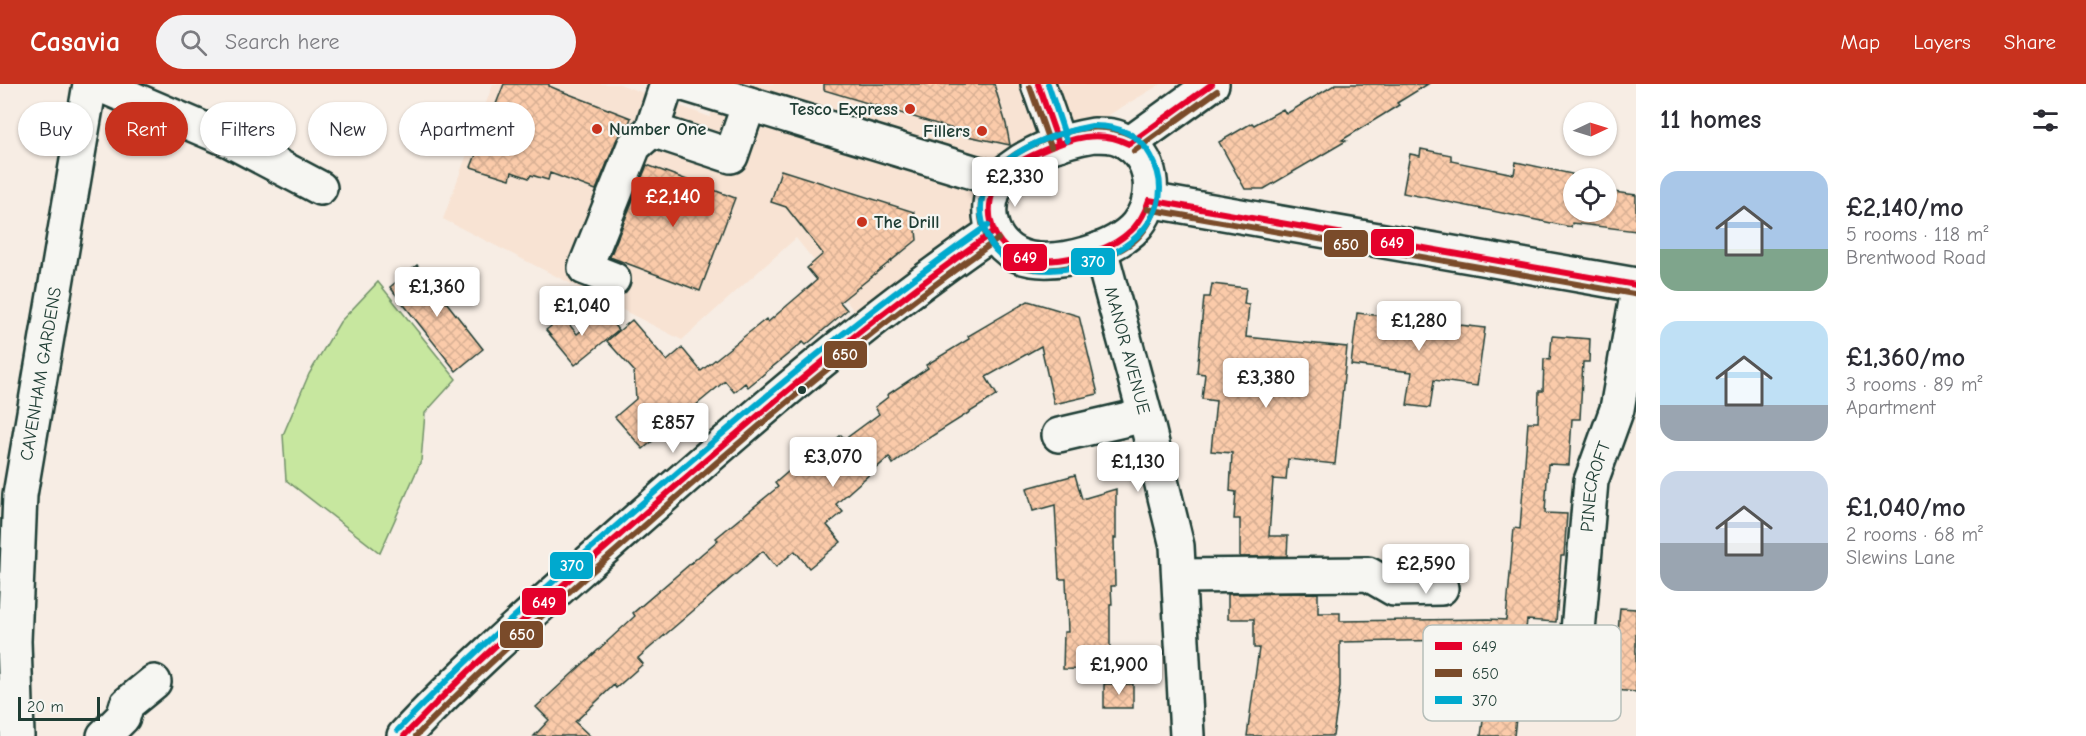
<!DOCTYPE html>
<meta charset="utf-8">
<style>
:root{--surface:#fff;--page:#f2f2f3;--text:#2b2b33;--muted:#7c7c81;--accent:#c8321e}
body{margin:0;font-family:"Comic Neue",sans-serif;background:var(--page);color:var(--text);height:100vh;display:flex;flex-direction:column;font-size:22px;white-space:nowrap}
*{box-sizing:border-box;margin:0}
p{font-size:20px;color:var(--muted)}
.icon{flex:none;width:33px;height:33px;fill:none;stroke:currentColor;stroke-width:2;stroke-linecap:round;stroke-linejoin:round}
.map{position:relative;flex:1;overflow:hidden}
.sheet{display:flex;flex-direction:column;background:var(--surface);width:450px}
.sheet>*{flex:none}
.hud{position:absolute;left:18px;top:18px;width:570px;height:54px;display:flex;gap:12px}
.needle{width:39px;rotate:86deg}
.fabs{position:absolute;left:1563px;top:18px;display:grid;gap:12px}
.fabs a{display:grid;place-items:center;width:54px;height:54px;border-radius:50%;background:var(--surface);box-shadow:0 2px 4px #0004;font-size:30px}
.scale{position:absolute;left:18px;bottom:15px;width:82px;box-sizing:border-box;padding-left:6px;border:3px solid #1f3d34;border-top:0;font-size:16px;line-height:21px;white-space:nowrap;color:#1f3d34;-webkit-text-stroke:4px #f6f6f2;paint-order:stroke}
.price{position:absolute;translate:-50% -51px;padding:0 14px;border-radius:6px;background:#fff;color:#222;font-size:20px;line-height:39px;filter:drop-shadow(0 2px 3px #0008)}
.price::after{content:'';position:absolute;left:50%;top:36px;width:18px;height:14px;margin-left:-9px;background:inherit;clip-path:polygon(0 0,100% 0,50% 100%)}
.price.current{background:var(--accent);color:#fff}
ul{padding:0;list-style:none}
li{display:flex;align-items:center;gap:18px;height:150px;padding:0 24px}
li span{display:grid;place-items:center;flex:none;width:168px;height:120px;border-radius:18px;color:#555}
li>.icon{margin-inline-start:auto}
span .icon{width:72px;height:72px;fill:#fffc;stroke-width:1}
li b{font-size:26px}
h2{display:flex;justify-content:space-between;align-items:center;height:72px;padding:0 24px;font-size:26px}
.pill{padding:0 21px;border-radius:27px;background:var(--surface);box-shadow:0 2px 4px #0004;font-size:21px;line-height:54px}
.pill.current{background:var(--accent);color:#fff}
header{display:flex;align-items:center;gap:36px;box-sizing:border-box;height:84px;padding:0 30px;background:var(--accent);color:#fff}
header strong{font-size:28px}
nav{display:flex;gap:33px;margin-inline-start:auto;font-size:21px}
.search{width:420px;height:54px;background:var(--page);display:flex;align-items:center;gap:15px;box-sizing:border-box;padding:0 21px;border-radius:33px;color:var(--muted);font-size:22px}
main{display:flex;flex:1;min-height:0}
.map>svg:first-child{display:block}
.built{fill:#f8e3d3}
.grass{fill:#c7e79f;stroke:#73926a;stroke-width:1.5}
.building{fill:url(#building-cross-hatch);stroke:#1f3d34;stroke-width:1.5}
.lines{fill:none;stroke-linecap:round;stroke-linejoin:round}
.minor-casing{stroke:#1f3d34;stroke-width:38}
.minor{stroke:#f6f6f2;stroke-width:33}
.bus-1-casing{stroke:#f6f6f2;stroke-width:10}
.bus-2-casing{stroke:#f6f6f2;stroke-width:10}
.bus-3-casing{stroke:#f6f6f2;stroke-width:10}
.bus-1{stroke:#e4002b;stroke-width:6}
.bus-2{stroke:#7a4b2a;stroke-width:6}
.bus-3{stroke:#00a9ce;stroke-width:6}
.poi-dot{fill:#c8321e;stroke:#f6f6f2;stroke-width:2}
.bus-dot{fill:#1f3d34;stroke:#f6f6f2;stroke-width:2}
.labels{text-anchor:middle;stroke-width:4.5;stroke-linejoin:round;paint-order:stroke}
.poi-label{font-size:18px;font-weight:bold;fill:#1f3d34;stroke:#f6f6f2;text-anchor:end}
.street-label{font-size:18px;fill:#1f3d34;stroke:#f6f6f2}
.key{fill:#f6f6f2;stroke:#b6beb9;stroke-width:1.5}
.key-label{font-size:16px;fill:#1f3d34}
.line-badge{stroke:#f6f6f2;stroke-width:2}
.badge-label{font-size:16px;text-anchor:middle;font-weight:bold;fill:#fff}
</style>
<header>
<strong>Casavia</strong>
<div class="search"><svg class="icon" aria-label="search" viewBox="0 0 24 24"><circle cx="10" cy="10" r="6"/><path d="M15 15l6 6"/></svg>Search here</div>
<nav><a>Map</a><a>Layers</a><a>Share</a></nav>
</header>
<main>
<div class="map">
<svg width="1636" height="652" viewBox="0 0 1636 652">
<defs>
<pattern id="building-cross-hatch" width="8" height="8" patternUnits="userSpaceOnUse" patternTransform="scale(1.5)"><rect width="8" height="8" fill="#fbcbaa"/><path d="M0 0l8 8M0 8l8-8" fill="none" stroke="#d7af93"/></pattern>
</defs>
<rect width="100%" height="100%" fill="#f7ede4"/>
<filter id="ink" filterUnits="userSpaceOnUse"><feTurbulence type="fractalNoise" baseFrequency=".0167" numOctaves="2"/><feDisplacementMap in="SourceGraphic" scale="12" xChannelSelector="R" yChannelSelector="G"/><feConvolveMatrix kernelMatrix="1 2 1 2 8 2 1 2 1" color-interpolation-filters="sRGB"/></filter>
<g filter="url(#ink)">
<!-- built -->
<path class="built" d="M493,0H619L710,33L721,0H1161L999,96L993,148L866,242L796,154L682,256L443,135Z"/>
<!-- grass -->
<path class="grass" d="M378,198L456,295L425,329L421,377L380,469L286,396L283,351L309,290L340,238Z"/>
<!-- building -->
<path class="building" d="M504,0H549V2L561,7L631,34L628,42L617,55L596,106L550,89L548,96L531,91L529,94L512,88L510,95L471,83Z
M824,0H994L1006,40L1010,61L958,50L957,46L824,6Z
M1336,0H1428L1397,19L1399,21L1342,56L1346,57L1264,105H1245L1219,58L1252,39L1254,41L1283,25L1286,30Z
M1421,65L1451,71V77L1514,90L1516,78L1572,90L1570,101L1574,102V128H1606V107L1636,111V147L1572,139L1571,143L1403,109L1410,70L1420,72Z
M647,81L735,114L700,207L610,173Z
M781,86L914,128L917,156L840,218L847,226L806,261L803,258L748,303L745,299L734,308L725,297L643,365L615,333L636,315L634,287L607,257L632,236L667,277L682,264L701,287L766,235L768,238L817,196L807,184L823,170L786,123L771,118Z
M417,181L483,265L456,287L390,203Z
M1212,200L1246,204L1244,220L1249,221L1246,253L1347,263L1335,380L1288,375L1286,396L1273,395L1269,452H1288L1287,472L1240,473V435H1234L1236,408L1230,407L1232,369L1211,367L1216,317L1202,315L1205,290L1197,289L1204,213H1210Z
M1028,217L1079,232L1098,310L1054,320L1041,262L986,293L997,311L916,362L893,380L889,373L836,420L843,428L827,441L841,458L809,484L795,467L776,483L763,467L638,574L643,580L616,604L614,601L575,638L590,652H534L549,636L536,623L635,532L633,529L718,456L716,454L778,403L775,399L804,374L809,380L841,351L845,355L879,330L875,323L888,313L887,311L928,284L926,281L969,255L968,252Z
M604,228L618,246L575,281L546,246L563,233L577,250Z
M1357,229L1485,244L1477,302L1434,296L1430,324L1407,321L1412,288L1351,281Z
M1552,252L1590,255L1589,278H1583L1580,335H1572L1569,381L1548,380L1545,429L1567,430L1564,472H1561L1556,538L1527,536L1514,652H1481L1493,559L1462,556L1340,558V603L1333,652H1247L1259,564H1254V535H1228V510L1318,509V529H1340V537L1488,535L1506,536L1514,444L1520,445L1528,338H1538L1539,307H1543L1544,275L1550,276Z
M1075,391L1082,415L1116,405V454H1114L1115,502H1111L1112,521H1110V586L1063,585L1064,548H1068L1066,495H1059L1055,421L1033,427L1027,404Z
M1620,524L1636,525V608L1605,605L1607,572H1616Z
M1104,600H1133V624H1104Z"/>
<g class="lines">
<!-- minor casing -->
<g class="minor-casing">
<g id="minor">
<path d="M98,0L229,56L320,104"/>
<path d="M684,0L999,96"/>
<path d="M1038,0L1059,60"/>
<path d="M652,46L731,72L749,20"/>
<path d="M1094,51C1104,51 1113,51 1121,55C1154,71 1159,113 1137,141C1116,166 1063,180 1031,175C986,168 976,112 1010,85C1034,66 1065,56 1094,51Z"/>
<path d="M1129,60L1212,0"/>
<path d="M1149,116L1636,201"/>
<path id="s1" d="M1100,165L1145,331L1177,462L1187,652"/>
<path d="M613,195L585,184L634,62L652,46L667,0"/>
<path d="M1059,351L1145,331"/>
<path d="M1179,492L1368,490L1394,505L1441,504"/>
<path id="s2" d="M1574,593L1591,397L1617,325L1636,217"/>
<path id="s3" d="M17,652L14,557L20,411L90,0"/>
<path d="M104,652L123,633L127,620L154,598"/>
<path d="M404,652C472,579 549,514 623,448C742,343 861,238 993,148"/>
</g>
</g>
<!-- minor -->
<use href="#minor" class="minor"/>
<!-- bus-1 casing -->
<g class="bus-1-casing">
<path id="bus-1" d="M1038,0L1059,60
M1129,60C1099,45 1071,54 1042,67C1027,73 1010,82 1000,95C981,120 989,159 1019,172C1048,184 1104,170 1127,150C1138,142 1145,129 1149,116
M1129,60L1212,0
M1149,116L1636,201
M404,652C477,575 557,506 637,436C752,335 868,236 993,148"/>
</g>
<!-- bus-2 casing -->
<g class="bus-2-casing">
<path id="bus-2" d="M1030,3L1051,63
M1133,52C1100,36 1069,45 1037,59C1021,66 1004,75 993,90C970,119 980,162 1013,179C1044,195 1108,178 1134,157C1146,147 1153,133 1158,119
M1134,67L1217,7
M1147,125L1634,210
M416,652C488,578 565,511 643,443C757,342 873,243 998,155"/>
</g>
<!-- bus-3 casing -->
<g class="bus-3-casing">
<path id="bus-3" d="M1048,0L1067,57
M1092,42C1040,52 958,83 987,152C1018,228 1202,165 1151,72C1139,50 1118,42 1094,42
M398,646C471,569 551,499 631,429C746,328 862,229 988,141"/>
</g>
<!-- bus-1 -->
<use href="#bus-1" class="bus-1"/>
<!-- bus-2 -->
<use href="#bus-2" class="bus-2"/>
<!-- bus-3 -->
<use href="#bus-3" class="bus-3"/>
</g>
</g>
<!-- markers -->
<g class="poi-dot">
<circle cx="910" cy="25" r="6"/>
<circle cx="597" cy="45" r="6"/>
<circle cx="982" cy="47" r="6"/>
<circle cx="862" cy="138" r="6"/>
</g>
<circle class="bus-dot" cx="802" cy="306" r="5"/>
<g class="labels">
<!-- poi labels -->
<g class="poi-label">
<text x="898" y="31">Tesco Express</text>
<text x="609" y="51" text-anchor="start">Number One</text>
<text x="970" y="53">Fillers</text>
<text x="874" y="144" text-anchor="start">The Drill</text>
</g>
<!-- street labels -->
<g class="street-label">
<text dy="6" stroke="none"><textPath href="#s1" startOffset="105">MANOR AVENUE</textPath></text>
<text dy="6" stroke="none"><textPath href="#s3" startOffset="364">CAVENHAM GARDENS</textPath></text>
<text dy="6" stroke="none"><textPath href="#s2" startOffset="192">PINECROFT</textPath></text>
</g>
</g>
<!-- legend -->
<rect x="1423" y="541" width="198" height="96" rx="9" class="key"/>
<rect x="1435" y="558" width="27" height="8" fill="#e4002b"/>
<rect x="1435" y="585" width="27" height="8" fill="#7a4b2a"/>
<rect x="1435" y="612" width="27" height="8" fill="#00a9ce"/>
<g class="key-label">
<text x="1472" y="568">649</text>
<text x="1472" y="595">650</text>
<text x="1472" y="622">370</text>
</g>
<g class="line-badge">
<rect x="1370" y="144" width="45" height="29" rx="6" fill="#e4002b"/>
<rect x="1323" y="145" width="46" height="29" rx="6" fill="#7a4b2a"/>
<rect x="1002" y="159" width="46" height="29" rx="6" fill="#e4002b"/>
<rect x="1070" y="163" width="46" height="29" rx="6" fill="#00a9ce"/>
<rect x="823" y="256" width="45" height="29" rx="6" fill="#7a4b2a"/>
<rect x="549" y="467" width="45" height="29" rx="6" fill="#00a9ce"/>
<rect x="521" y="503" width="46" height="29" rx="6" fill="#e4002b"/>
<rect x="499" y="536" width="45" height="29" rx="6" fill="#7a4b2a"/>
</g>
<g class="badge-label">
<text x="1392" y="164">649</text>
<text x="1346" y="166">650</text>
<text x="1025" y="179">649</text>
<text x="1093" y="183">370</text>
<text x="845" y="276">650</text>
<text x="572" y="487">370</text>
<text x="544" y="524">649</text>
<text x="522" y="556">650</text>
</g>
</svg>
<div class="fabs">
<a><svg class="needle" viewBox="-14 -14 28 28"><path d="M0-13l5 13h-10z" fill="#e53935"/><path d="M0 13l5-13h-10z" fill="#7c7c81"/></svg></a>
<a><svg class="icon" aria-label="locate" viewBox="0 0 24 24"><circle cx="12" cy="12" r="6"/><path d="M12 2v4M12 18v4M2 12h4M18 12h4"/></svg></a>
</div>
<div class="scale">20 m</div>
<b class="price" style="left:1015px;top:124px">£2,330</b>
<b class="price current" style="left:673px;top:144px">£2,140</b>
<b class="price" style="left:437px;top:234px">£1,360</b>
<b class="price" style="left:582px;top:253px">£1,040</b>
<b class="price" style="left:1419px;top:268px">£1,280</b>
<b class="price" style="left:1266px;top:325px">£3,380</b>
<b class="price" style="left:673px;top:370px">£857</b>
<b class="price" style="left:833px;top:404px">£3,070</b>
<b class="price" style="left:1138px;top:409px">£1,130</b>
<b class="price" style="left:1426px;top:511px">£2,590</b>
<b class="price" style="left:1119px;top:612px">£1,900</b>
<div class="hud">
<a class="pill">Buy</a>
<a class="pill current">Rent</a>
<a class="pill">Filters</a>
<a class="pill">New</a>
<a class="pill">Apartment</a>
</div>
</div>
<section class="sheet">
<h2>11 homes<svg class="icon" aria-label="filters" viewBox="0 0 24 24"><path d="M4 7h16M4 17h16"/><circle cx="9" cy="7" r="2"/><circle cx="15" cy="17" r="2"/></svg></h2>
<ul>
<li><span style="background:linear-gradient(#a9c7e8 65%,#7fa58c 0)"><svg class="icon" aria-label="home" viewBox="0 0 24 24"><path d="M3 11l9-7 9 7M6 9v11h12V9"/></svg></span><div><b>£2,140/mo</b><p>5 rooms · 118 m²</p><p>Brentwood Road</p></div></li>
<li><span style="background:linear-gradient(#bfe0f5 70%,#9aa5b1 0)"><svg class="icon" aria-label="home" viewBox="0 0 24 24"><path d="M3 11l9-7 9 7M6 9v11h12V9"/></svg></span><div><b>£1,360/mo</b><p>3 rooms · 89 m²</p><p>Apartment</p></div></li>
<li><span style="background:linear-gradient(#c9d6e8 60%,#9aa5b1 0)"><svg class="icon" aria-label="home" viewBox="0 0 24 24"><path d="M3 11l9-7 9 7M6 9v11h12V9"/></svg></span><div><b>£1,040/mo</b><p>2 rooms · 68 m²</p><p>Slewins Lane</p></div></li>
</ul>
</section>
</main>
